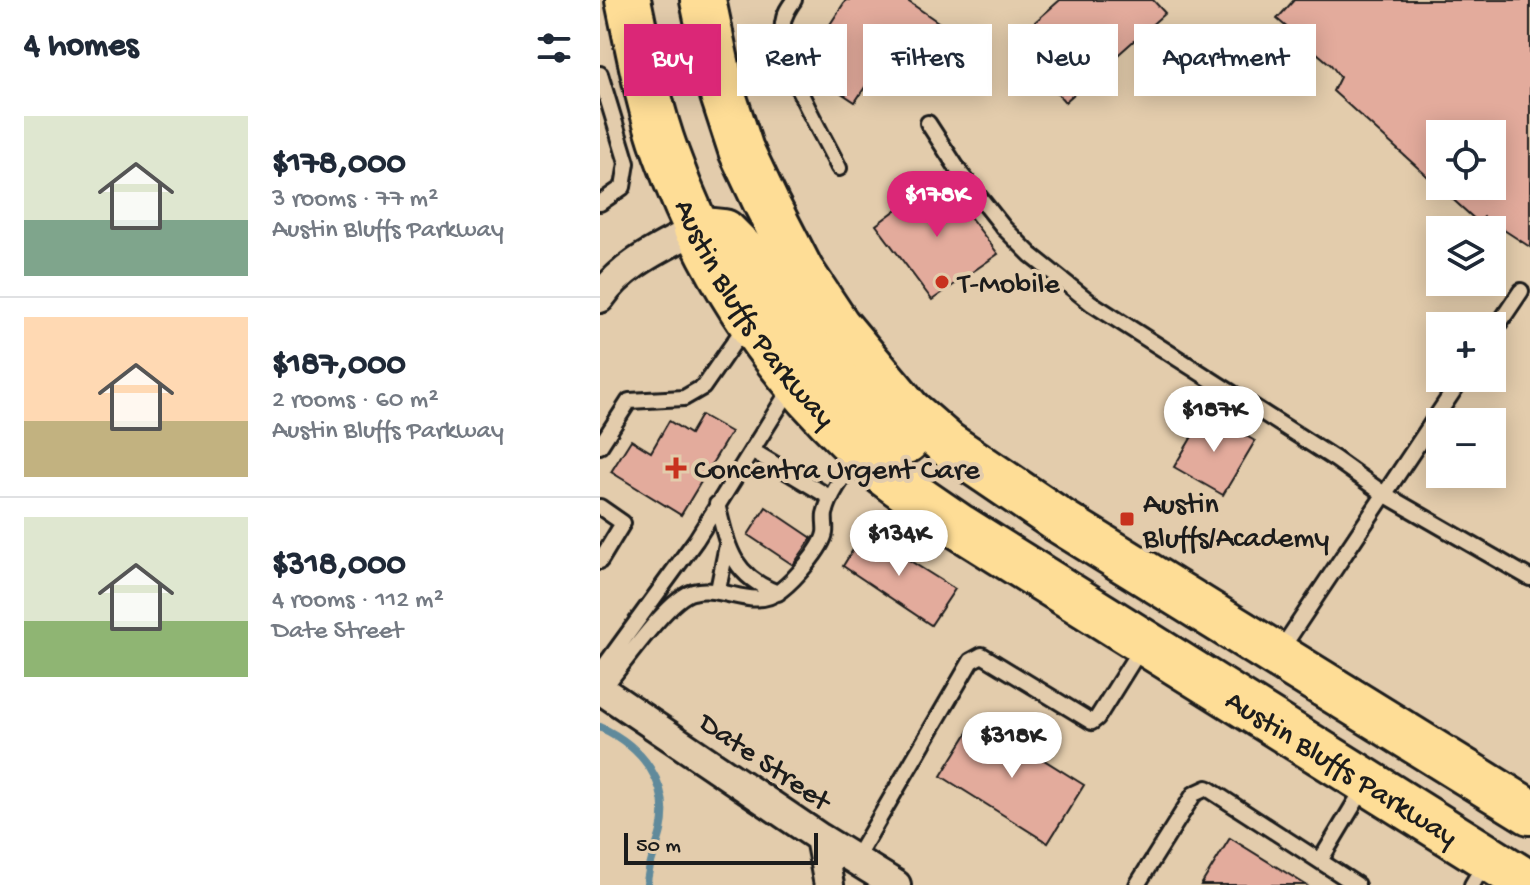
<!DOCTYPE html>
<meta charset="utf-8">
<style>
:root{--surface:#fff;--page:#f6f6f7;--text:#1f2937;--muted:#747a83;--line:#e0e1e3;--accent:#db2777}
body{margin:0;font-family:"Gochi Hand",sans-serif;background:var(--page);color:var(--text);height:100vh;display:flex;flex-direction:column;font-size:30px;white-space:nowrap}
*{box-sizing:border-box;margin:0}
p{font-size:26px;color:var(--muted)}
.icon{flex:none;width:44px;height:44px;fill:none;stroke:currentColor;stroke-width:2;stroke-linecap:round;stroke-linejoin:round}
.map{position:relative;flex:1;overflow:hidden}
.side{display:flex;flex-direction:column;background:var(--surface);width:600px}
.side>*{flex:none}
.hud{position:absolute;left:24px;top:24px;width:760px;height:72px;display:flex;gap:16px}
.tools{position:absolute;left:826px;top:120px;display:grid;gap:16px}
.tools a{display:grid;place-items:center;width:80px;height:80px;border-radius:0px;background:var(--surface);box-shadow:0 4px 20px #0003;font-size:40px}
.scale{position:absolute;left:24px;bottom:20px;width:194px;box-sizing:border-box;padding-left:8px;border:4px solid #1c1c1c;border-top:0;font-size:22px;line-height:28px;white-space:nowrap;color:#1c1c1c;-webkit-text-stroke:6px #e3ccac;paint-order:stroke}
.price{position:absolute;translate:-50% -68px;padding:0 18px;border-radius:28px;background:#fff;color:#222;font-size:26px;line-height:52px;filter:drop-shadow(0 2px 4px #0008)}
.price::after{content:'';position:absolute;left:50%;top:48px;width:24px;height:18px;margin-left:-12px;background:inherit;clip-path:polygon(0 0,100% 0,50% 100%)}
.price.current{background:var(--accent);color:#fff}
ul{padding:0;list-style:none}
li{display:flex;align-items:center;gap:24px;height:200px;padding:0 24px}
li+li{border-top:2px solid var(--line)}
li span{display:grid;place-items:center;flex:none;width:224px;height:160px;border-radius:0px;color:#555}
li>.icon{margin-inline-start:auto}
span .icon{width:96px;height:96px;fill:#fffc;stroke-width:1}
li b{font-size:34px}
h2{display:flex;justify-content:space-between;align-items:center;height:96px;padding:0 24px;font-size:34px}
.pill{padding:0 28px;border-radius:0px;background:var(--surface);box-shadow:0 4px 20px #0003;font-size:28px;line-height:72px}
.pill.current{background:var(--accent);color:#fff}
main{display:flex;flex:1;min-height:0}
.map>svg:first-child{display:block}
.lines{fill:none;stroke-linecap:round;stroke-linejoin:round}
.stream{stroke:#608a9b;stroke-width:8}
.building{fill:#e3ab9c;stroke:#1c1c1c;stroke-width:2;fill-rule:evenodd}
.service-casing{stroke:#1c1c1c;stroke-width:20}
.minor-casing{stroke:#1c1c1c;stroke-width:34}
.primary-casing{stroke:#1c1c1c;stroke-width:50}
.service{stroke:#e3ccac;stroke-width:14}
.minor{stroke:#e3ccac;stroke-width:28}
.primary{stroke:#fedd96;stroke-width:44}
.poi-dot{fill:#c8321e;stroke:#e3ccac;stroke-width:3}
.labels{text-anchor:middle;stroke-width:8;stroke-linejoin:round;paint-order:stroke}
.poi-label{font-size:30px;fill:#1c1c1c;stroke:#e3ccac;text-anchor:start}
.street-label{font-size:30px;fill:#1c1c1c;stroke:#e3ccac}
</style>
<main>
<section class="side">
<h2>4 homes<svg class="icon" aria-label="filters" viewBox="0 0 24 24"><path d="M4 7h16M4 17h16"/><circle cx="9" cy="7" r="2"/><circle cx="15" cy="17" r="2"/></svg></h2>
<ul>
<li><span style="background:linear-gradient(#dfe7d0 65%,#7fa58c 0)"><svg class="icon" aria-label="home" viewBox="0 0 24 24"><path d="M3 11l9-7 9 7M6 9v11h12V9"/></svg></span><div><b>$178,000</b><p>3 rooms · 77 m²</p><p>Austin Bluffs Parkway</p></div></li>
<li><span style="background:linear-gradient(#ffd9b3 65%,#c2b280 0)"><svg class="icon" aria-label="home" viewBox="0 0 24 24"><path d="M3 11l9-7 9 7M6 9v11h12V9"/></svg></span><div><b>$187,000</b><p>2 rooms · 60 m²</p><p>Austin Bluffs Parkway</p></div></li>
<li><span style="background:linear-gradient(#dfe7d0 65%,#8fb573 0)"><svg class="icon" aria-label="home" viewBox="0 0 24 24"><path d="M3 11l9-7 9 7M6 9v11h12V9"/></svg></span><div><b>$318,000</b><p>4 rooms · 112 m²</p><p>Date Street</p></div></li>
</ul>
</section>
<div class="map">
<svg width="930" height="885" viewBox="0 0 930 885">
<rect width="100%" height="100%" fill="#e3ccac"/>
<filter id="ink" filterUnits="userSpaceOnUse"><feTurbulence type="fractalNoise" baseFrequency=".0125" numOctaves="2"/><feDisplacementMap in="SourceGraphic" scale="16" xChannelSelector="R" yChannelSelector="G"/><feConvolveMatrix kernelMatrix="1 2 1 2 8 2 1 2 1" color-interpolation-filters="sRGB"/></filter>
<g filter="url(#ink)">
<g class="lines">
<!-- stream -->
<path class="stream" d="M0,727C41,746 72,783 61,831C57,849 47,866 47,885"/>
</g>
<!-- building -->
<path class="building" d="M246,0H306L341,24L327,45L303,30L255,102L202,67Z
M460,0H553L565,13L465,102L412,42Z
M694,0H930V247L884,217L879,223L733,91L740,77L731,65L677,19ZM840,134H892V186H840Z
M340,177L398,254L332,300L276,225Z
M606,413L655,441L623,495L574,467Z
M101,415L131,432L81,515L11,472L31,440L51,452L69,421L90,434Z
M166,507L212,538L193,565L148,535Z
M264,532L355,589L331,625L243,566Z
M377,718L484,785L448,843L341,776Z
M630,838L706,885H601Z"/>
<g class="lines">
<!-- service casing -->
<g class="service-casing">
<path id="service" d="M194,0C189,7 184,14 183,23C178,64 221,131 239,168
M0,74L27,163L23,187L0,203
M328,123L361,174L404,228L431,255L491,303L735,459L784,494L930,578
M892,334L921,291
M0,446L29,401L84,398L103,387L146,325
M153,451L231,498
M117,504C128,548 132,576 178,593
M0,507L23,523L0,561
M118,590L127,545
M680,651L862,378
M0,672L96,540L192,386
M2,690C20,669 69,597 93,592C124,584 153,612 181,590C194,580 222,549 225,533C226,527 224,520 225,514C230,493 246,472 260,457
M255,860L371,661L382,655L492,722L497,718L542,646
M720,861L765,786
M537,885L594,794L607,788L757,885
M872,885L886,861"/>
</g>
<!-- minor casing -->
<g class="minor-casing">
<path id="minor" d="M0,298C23,264 61,248 96,229
M0,689L220,838L296,885
M220,838L229,885"/>
</g>
<!-- primary casing -->
<g class="primary-casing">
<g id="primary">
<path id="s1" d="M28,0C39,51 48,104 66,153C105,263 166,360 251,441C261,451 270,462 281,471C306,491 334,509 360,527L930,884"/>
<path d="M103,0L123,95L141,150L167,205L201,271L237,325L309,411L348,445L460,521L930,812"/>
<path d="M96,229L124,232L143,251L203,339L245,389L300,441H306"/>
</g>
</g>
<!-- service -->
<use href="#service" class="service"/>
<!-- minor -->
<use href="#minor" class="minor"/>
<!-- primary -->
<use href="#primary" class="primary"/>
</g>
</g>
<!-- markers -->
<g class="poi-dot">
<circle cx="342" cy="282" r="8"/>
<path d="M72 456h8v8h8v8h-8v8h-8v-8h-8v-8h8z"/>
<rect x="519" y="511" width="16" height="16" rx="4"/>
</g>
<g class="labels">
<!-- poi labels -->
<g class="poi-label">
<text x="358" y="292">T-Mobile</text>
<text x="94" y="478">Concentra Urgent Care</text>
<text x="543" y="512">Austin<tspan x="543" dy="34">Bluffs/Academy</tspan></text>
</g>
<!-- street labels -->
<g class="street-label">
<text dy="10" stroke="none"><textPath href="#s1" startOffset="342">Austin Bluffs Parkway</textPath></text>
<text transform="translate(166 760) rotate(34)" y="10">Date Street</text>
<text dy="10" stroke="none"><textPath href="#s1" startOffset="1094">Austin Bluffs Parkway</textPath></text>
</g>
</g>
</svg>
<div class="tools">
<a><svg class="icon" aria-label="locate" viewBox="0 0 24 24"><circle cx="12" cy="12" r="6"/><path d="M12 2v4M12 18v4M2 12h4M18 12h4"/></svg></a>
<a><svg class="icon" aria-label="layers" viewBox="0 0 24 24"><path d="M12 4l9 5-9 5-9-5zM3 14l9 5 9-5"/></svg></a>
<a>+</a>
<a>−</a>
</div>
<div class="scale">50 m</div>
<b class="price current" style="left:337px;top:239px">$178K</b>
<b class="price" style="left:614px;top:454px">$187K</b>
<b class="price" style="left:299px;top:578px">$134K</b>
<b class="price" style="left:412px;top:780px">$318K</b>
<div class="hud">
<a class="pill current">Buy</a>
<a class="pill">Rent</a>
<a class="pill">Filters</a>
<a class="pill">New</a>
<a class="pill">Apartment</a>
</div>
</div>
</main>
